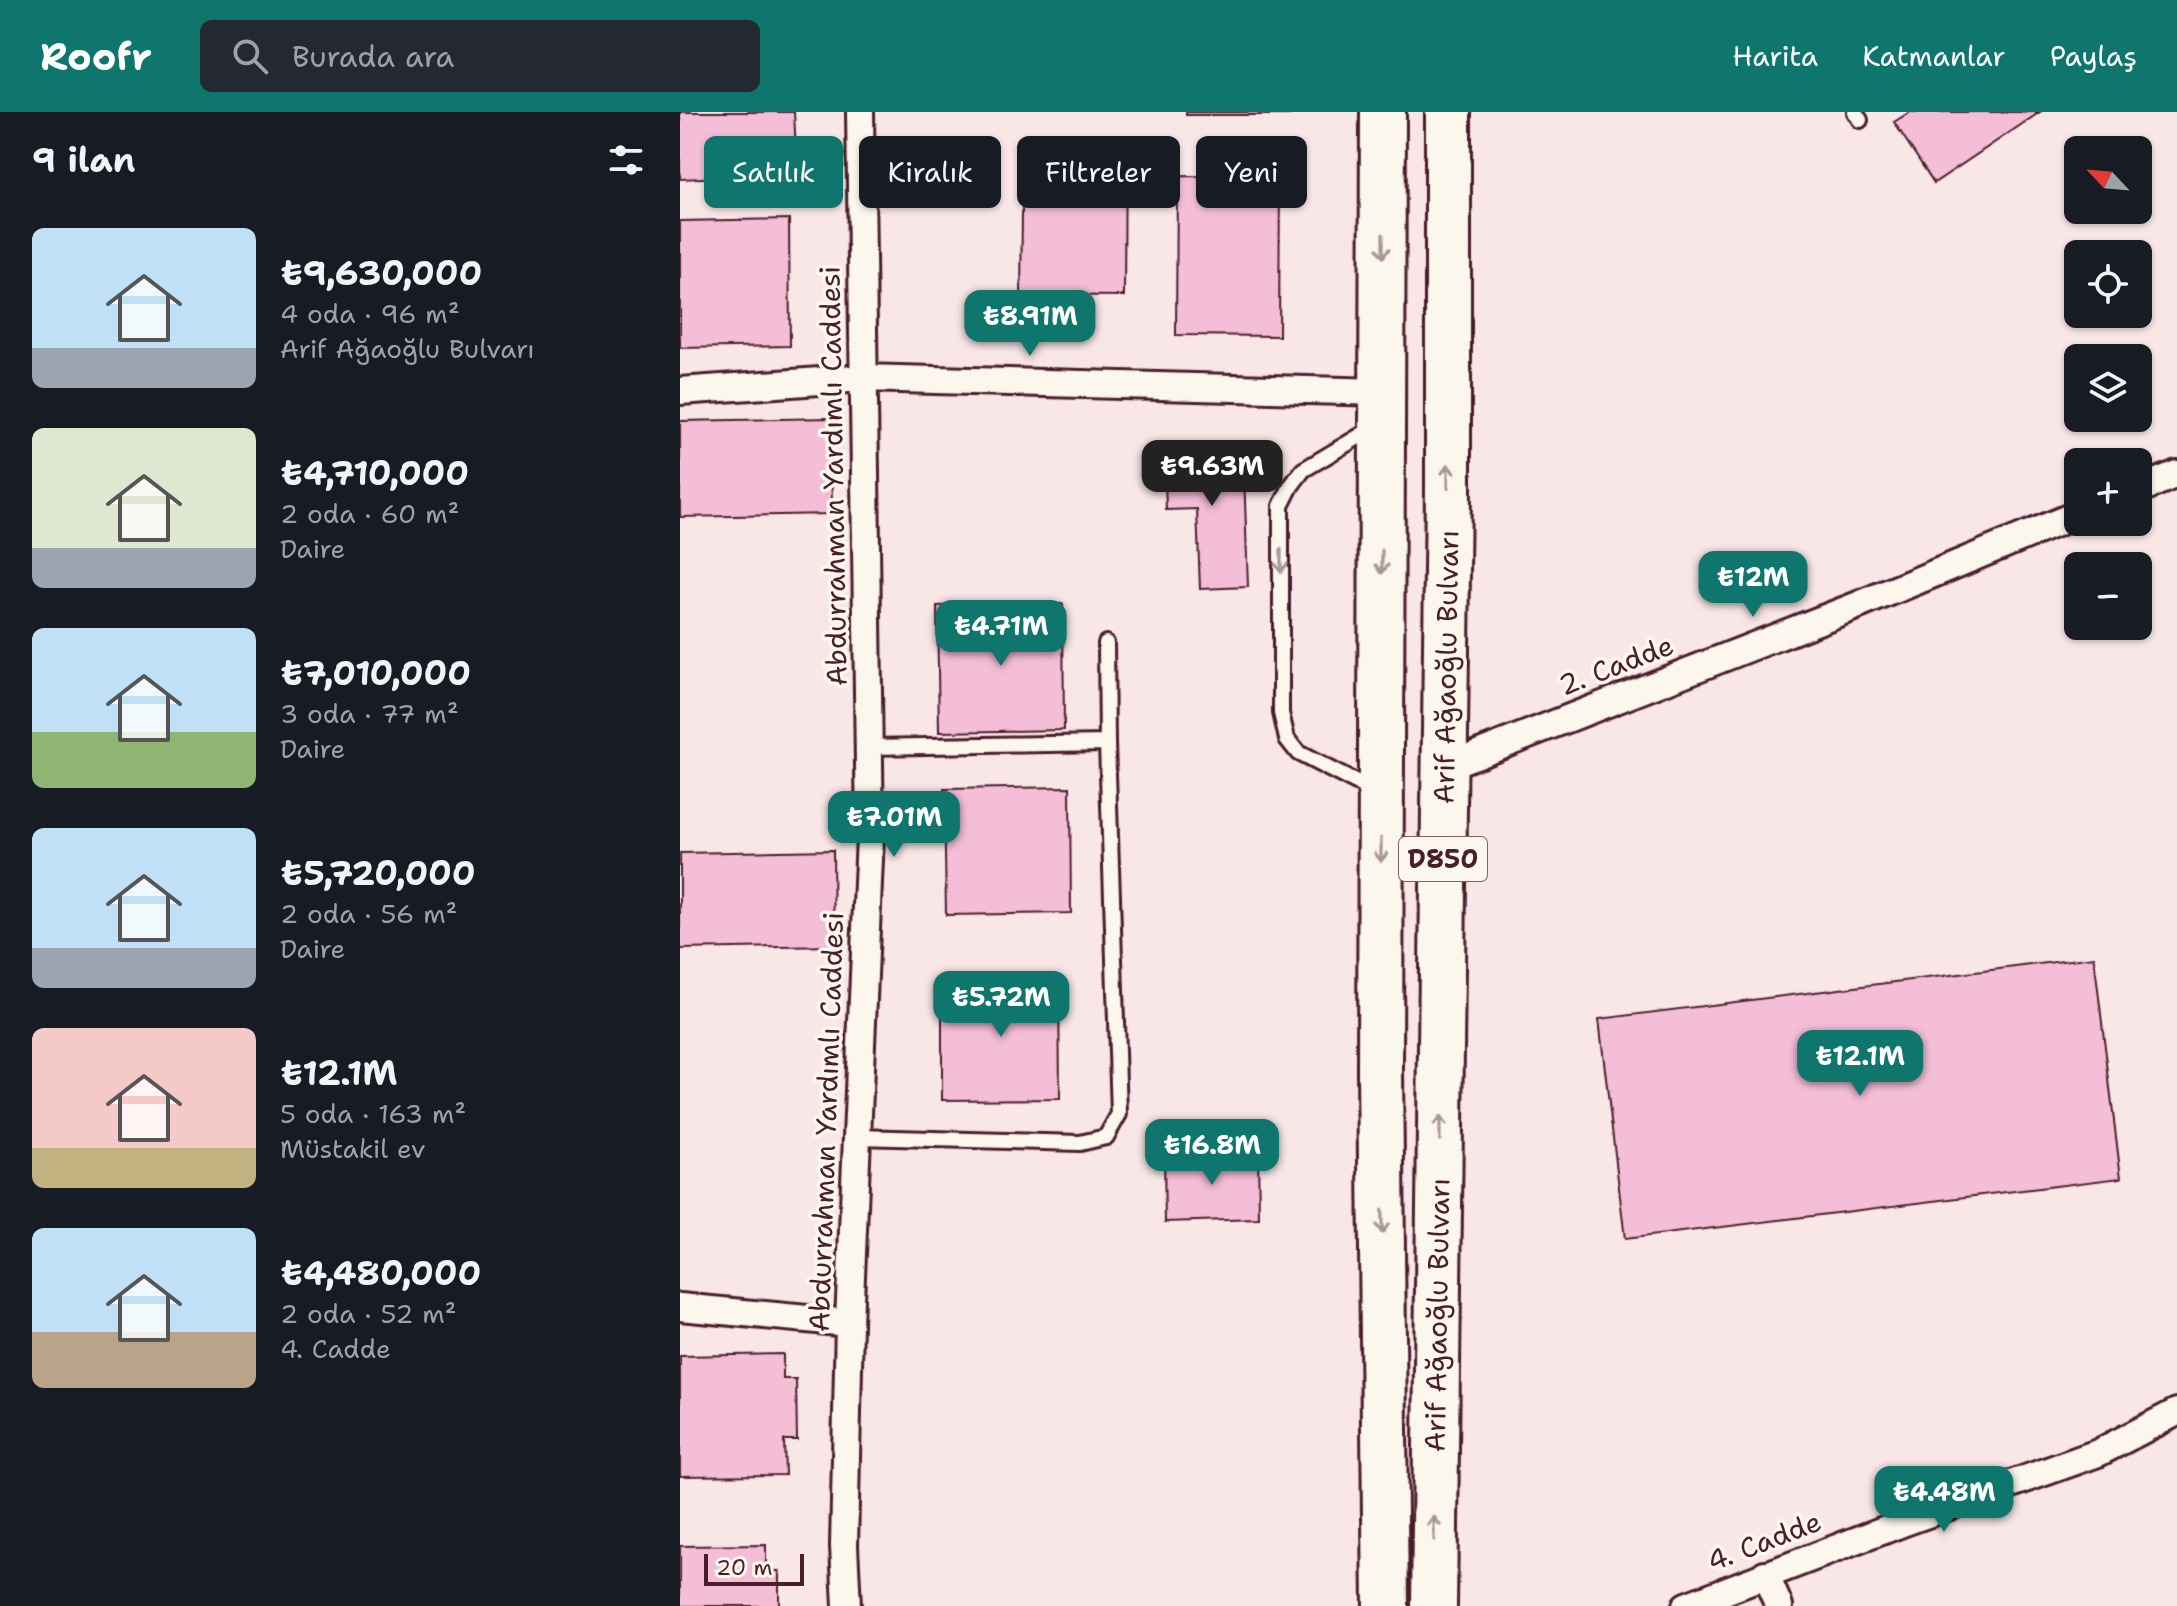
<!DOCTYPE html>
<html lang="tr">
<meta charset="utf-8">
<style>
:root{--surface:#171b24;--page:#242831;--text:#f1f3f6;--muted:#9ea1a6;--accent:#0f766e}
body{margin:0;font-family:"Shantell Sans",sans-serif;background:var(--page);color:var(--text);height:100vh;display:flex;flex-direction:column;font-size:30px;white-space:nowrap}
*{box-sizing:border-box;margin:0}
p{font-size:26px;color:var(--muted)}
.icon{flex:none;width:44px;height:44px;fill:none;stroke:currentColor;stroke-width:2;stroke-linecap:round;stroke-linejoin:round}
.map{position:relative;flex:1;overflow:hidden}
.side{display:flex;flex-direction:column;background:var(--surface);width:680px}
.side>*{flex:none}
.banner{position:absolute;left:24px;top:24px;width:760px;height:72px;display:flex;gap:16px}
.needle{width:52px;rotate:296deg}
.buttons{position:absolute;left:1384px;top:24px;display:grid;gap:16px}
.buttons a{display:grid;place-items:center;width:88px;height:88px;border-radius:12px;background:var(--surface);box-shadow:0 2px 6px #0004;font-size:40px}
.scale{position:absolute;left:24px;bottom:20px;width:100px;box-sizing:border-box;padding-left:8px;border:4px solid #4a1f2b;border-top:0;font-size:22px;line-height:28px;white-space:nowrap;color:#4a1f2b;-webkit-text-stroke:6px #fbf7ec;paint-order:stroke}
.price{position:absolute;translate:-50% -68px;padding:0 18px;border-radius:16px;background:var(--accent);color:#fff;font-size:26px;line-height:52px;filter:drop-shadow(0 2px 4px #0008)}
.price::after{content:'';position:absolute;left:50%;top:48px;width:24px;height:18px;margin-left:-12px;background:inherit;clip-path:polygon(0 0,100% 0,50% 100%)}
.price.on{background:#222;color:#fff}
ul{padding:0;list-style:none}
li{display:flex;align-items:center;gap:24px;height:200px;padding:0 32px}
li span{display:grid;place-items:center;flex:none;width:224px;height:160px;border-radius:12px;color:#555}
li>.icon{margin-inline-start:auto}
span .icon{width:96px;height:96px;fill:#fffc;stroke-width:1}
li b{font-size:34px}
h2{display:flex;justify-content:space-between;align-items:center;height:96px;padding:0 32px;font-size:34px}
.chip{padding:0 28px;border-radius:12px;background:var(--surface);box-shadow:0 2px 6px #0004;font-size:28px;line-height:72px}
.chip.on{background:var(--accent);color:#fff}
header{display:flex;align-items:center;gap:48px;box-sizing:border-box;height:112px;padding:0 40px;background:var(--accent);color:#fff}
header strong{font-size:38px}
nav{display:flex;gap:44px;margin-inline-start:auto;font-size:28px}
.search{width:560px;height:72px;background:var(--page);display:flex;align-items:center;gap:20px;box-sizing:border-box;padding:0 28px;border-radius:12px;color:var(--muted);font-size:30px}
main{display:flex;flex:1;min-height:0}
.map>svg:first-child{display:block}
.building{fill:#f4bed7;stroke:#4a1f2b;stroke-width:2}
.lines{fill:none;stroke-linecap:round;stroke-linejoin:round}
.service-casing{stroke:#4a1f2b;stroke-width:20}
.minor-casing{stroke:#4a1f2b;stroke-width:32}
.trunk-casing{stroke:#4a1f2b;stroke-width:50}
.service{stroke:#fbf7ec;stroke-width:14}
.minor{stroke:#fbf7ec;stroke-width:26}
.trunk{stroke:#fbf7ec;stroke-width:44}
.oneway{stroke:#ab9695}
.labels{text-anchor:middle;stroke-width:7;stroke-linejoin:round;paint-order:stroke}
.shield{fill:#fbf7ec;stroke:#7f6065;stroke-width:2}
.shield-label{font-size:26px;font-weight:bold;fill:#4a1f2b}
.street-label{font-size:28px;fill:#4a1f2b;stroke:#fbf7ec}
</style>
<header>
<strong>Roofr</strong>
<div class="search"><svg class="icon" aria-label="search" viewBox="0 0 24 24"><circle cx="10" cy="10" r="6"/><path d="M15 15l6 6"/></svg>Burada ara</div>
<nav><a>Harita</a><a>Katmanlar</a><a>Paylaş</a></nav>
</header>
<main>
<section class="side">
<h2>9 ilan<svg class="icon" aria-label="filters" viewBox="0 0 24 24"><path d="M4 7h16M4 17h16"/><circle cx="9" cy="7" r="2"/><circle cx="15" cy="17" r="2"/></svg></h2>
<ul>
<li><span style="background:linear-gradient(#bfe0f5 75%,#9aa5b1 0)"><svg class="icon" aria-label="home" viewBox="0 0 24 24"><path d="M3 11l9-7 9 7M6 9v11h12V9"/></svg></span><div><b>₺9,630,000</b><p>4 oda · 96 m²</p><p>Arif Ağaoğlu Bulvarı</p></div></li>
<li><span style="background:linear-gradient(#dfe7d0 75%,#9aa5b1 0)"><svg class="icon" aria-label="home" viewBox="0 0 24 24"><path d="M3 11l9-7 9 7M6 9v11h12V9"/></svg></span><div><b>₺4,710,000</b><p>2 oda · 60 m²</p><p>Daire</p></div></li>
<li><span style="background:linear-gradient(#bfe0f5 65%,#8fb573 0)"><svg class="icon" aria-label="home" viewBox="0 0 24 24"><path d="M3 11l9-7 9 7M6 9v11h12V9"/></svg></span><div><b>₺7,010,000</b><p>3 oda · 77 m²</p><p>Daire</p></div></li>
<li><span style="background:linear-gradient(#bfe0f5 75%,#9aa5b1 0)"><svg class="icon" aria-label="home" viewBox="0 0 24 24"><path d="M3 11l9-7 9 7M6 9v11h12V9"/></svg></span><div><b>₺5,720,000</b><p>2 oda · 56 m²</p><p>Daire</p></div></li>
<li><span style="background:linear-gradient(#f6c9c9 75%,#c2b280 0)"><svg class="icon" aria-label="home" viewBox="0 0 24 24"><path d="M3 11l9-7 9 7M6 9v11h12V9"/></svg></span><div><b>₺12.1M</b><p>5 oda · 163 m²</p><p>Müstakil ev</p></div></li>
<li><span style="background:linear-gradient(#bfe0f5 65%,#b9a48a 0)"><svg class="icon" aria-label="home" viewBox="0 0 24 24"><path d="M3 11l9-7 9 7M6 9v11h12V9"/></svg></span><div><b>₺4,480,000</b><p>2 oda · 52 m²</p><p>4. Cadde</p></div></li>
</ul>
</section>
<div class="map">
<svg width="1497" height="1494" viewBox="0 0 1497 1494">
<rect width="100%" height="100%" fill="#f9e6e6"/>
<filter id="ink" filterUnits="userSpaceOnUse"><feTurbulence type="fractalNoise" baseFrequency=".0125" numOctaves="2"/><feDisplacementMap in="SourceGraphic" scale="16" xChannelSelector="R" yChannelSelector="G"/><feConvolveMatrix kernelMatrix="1 2 1 2 8 2 1 2 1" color-interpolation-filters="sRGB"/></filter>
<g filter="url(#ink)">
<!-- building -->
<path class="building" d="M0,0H114L117,62L0,67Z
M506,0H609V3H506Z
M1230,0H1360L1254,71L1214,10Z
M343,24H445L444,184L341,183Z
M497,64L600,65L599,224L496,223Z
M109,107L110,234L0,236V109Z
M151,306L152,402L0,405V309Z
M563,332L568,475L520,477L517,397L486,398L484,335Z
M383,492L384,618L259,620L257,494Z
M390,675L391,801L266,803L264,677Z
M153,738L154,834L0,837V741Z
M1414,845L1441,1066L945,1127L919,907Z
M379,865L380,987L262,988V866Z
M578,1040L579,1107L485,1110L484,1043Z
M103,1242V1267H116L117,1328H104L105,1363L0,1364V1244Z
M86,1433V1459H99V1494H0V1434Z"/>
<g class="lines">
<!-- service casing -->
<g class="service-casing">
<path id="service" d="M1175,0L1180,8
M426,531L427,631
M694,680L618,641L607,627L601,601V394L611,374L623,358L695,315
M177,1025L400,1031L426,1025L439,1002L427,631L189,635"/>
</g>
<!-- minor casing -->
<g class="minor-casing">
<path id="minor" d="M0,279L182,266L702,280
M1458,378L1497,362
M764,655L1176,494L1398,402
M0,1195L169,1211
M1085,1462L1099,1494
M167,1494L164,1434L169,1211L190,724L180,0
M1006,1494L1222,1411L1418,1341L1497,1300"/>
</g>
<!-- trunk casing -->
<g class="trunk-casing">
<path id="trunk" d="M703,0L700,960L706,1494
M754,1494L768,378V0"/>
</g>
<!-- service -->
<use href="#service" class="service"/>
<!-- minor -->
<use href="#minor" class="minor"/>
<!-- trunk -->
<use href="#trunk" class="trunk"/>
</g>
<!-- one-way arrows -->
<defs><path id="oneway-shaft" d="M-6 0H5M1.5-3L5.5 0L1.5 3" fill="none" stroke-width="1.6" stroke-linecap="round" stroke-linejoin="round" transform="scale(2)"/></defs>
<g class="oneway">
<use href="#oneway-shaft" transform="translate(703 134) rotate(90)"/>
<use href="#oneway-shaft" transform="translate(768 364) rotate(-90)"/>
<use href="#oneway-shaft" transform="translate(601 449) rotate(90)"/>
<use href="#oneway-shaft" transform="translate(702 450) rotate(90)"/>
<use href="#oneway-shaft" transform="translate(701 738) rotate(90)"/>
<use href="#oneway-shaft" transform="translate(760 1016) rotate(-89)"/>
<use href="#oneway-shaft" transform="translate(702 1110) rotate(89)"/>
<use href="#oneway-shaft" transform="translate(754 1416) rotate(-90)"/>
</g>
</g>
<g class="labels">
<!-- shield labels -->
<rect class="shield" x="719" y="725" width="88" height="44" rx="6"/>
<g class="shield-label">
<text x="763" y="756">D850</text>
</g>
<!-- street labels -->
<g class="street-label">
<text transform="translate(153 364) rotate(-91)" y="10">Abdurrahman Yardımlı Caddesi</text>
<text transform="translate(936 553) rotate(-21)" y="10">2. Cadde</text>
<text transform="translate(766 555) rotate(-89)" y="10">Arif Ağaoğlu Bulvarı</text>
<text transform="translate(146 1010) rotate(-88)" y="10">Abdurrahman Yardımlı Caddesi</text>
<text transform="translate(757 1203) rotate(-89)" y="10">Arif Ağaoğlu Bulvarı</text>
<text transform="translate(1084 1429) rotate(-21)" y="10">4. Cadde</text>
</g>
</g>
</svg>
<div class="buttons">
<a><svg class="needle" viewBox="-14 -14 28 28"><path d="M0-13l5 13h-10z" fill="#e53935"/><path d="M0 13l5-13h-10z" fill="#9ea1a6"/></svg></a>
<a><svg class="icon" aria-label="locate" viewBox="0 0 24 24"><circle cx="12" cy="12" r="6"/><path d="M12 2v4M12 18v4M2 12h4M18 12h4"/></svg></a>
<a><svg class="icon" aria-label="layers" viewBox="0 0 24 24"><path d="M12 4l9 5-9 5-9-5zM3 14l9 5 9-5"/></svg></a>
<a>+</a>
<a>−</a>
</div>
<div class="scale">20 m</div>
<b class="price" style="left:350px;top:246px">₺8.91M</b>
<b class="price on" style="left:532px;top:396px">₺9.63M</b>
<b class="price" style="left:1073px;top:507px">₺12M</b>
<b class="price" style="left:321px;top:556px">₺4.71M</b>
<b class="price" style="left:214px;top:747px">₺7.01M</b>
<b class="price" style="left:321px;top:927px">₺5.72M</b>
<b class="price" style="left:1180px;top:986px">₺12.1M</b>
<b class="price" style="left:532px;top:1075px">₺16.8M</b>
<b class="price" style="left:1264px;top:1422px">₺4.48M</b>
<div class="banner">
<a class="chip on">Satılık</a>
<a class="chip">Kiralık</a>
<a class="chip">Filtreler</a>
<a class="chip">Yeni</a>
</div>
</div>
</main>
